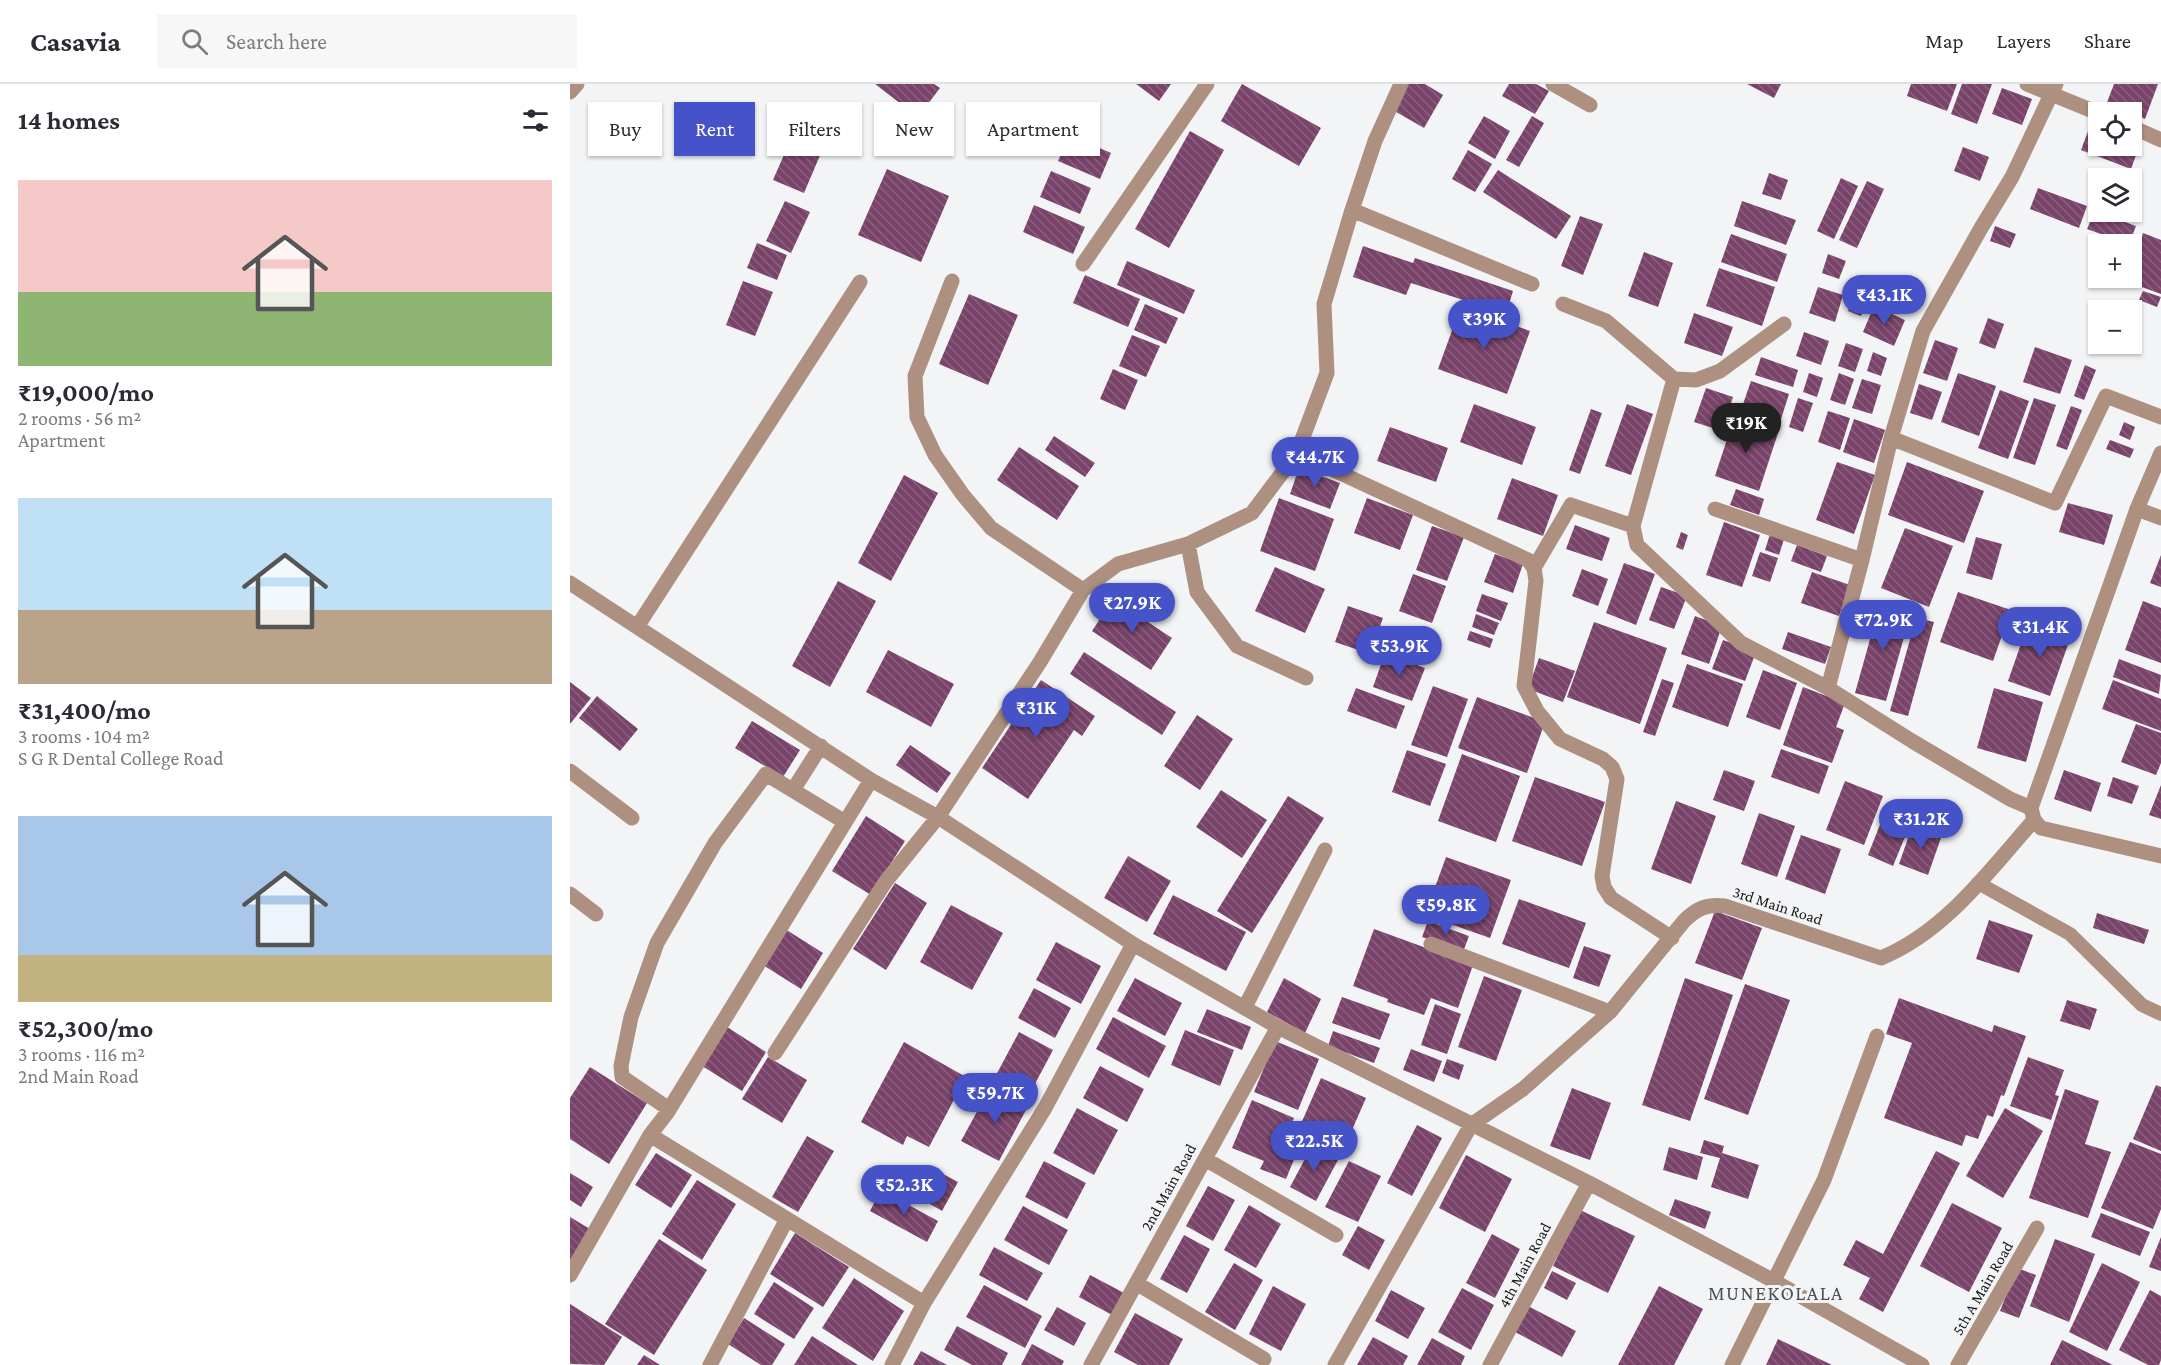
<!DOCTYPE html>
<meta charset="utf-8">
<style>
:root{--surface:#fff;--page:#f7f7f7;--text:#2b2b33;--muted:#7c7c81;--line:#e1e1e2;--accent:#4652c7}
body{margin:0;font-family:"Crimson Pro",serif;background:var(--page);color:var(--text);height:100vh;display:flex;flex-direction:column;font-size:22px;white-space:nowrap}
*{box-sizing:border-box;margin:0}
p{font-size:20px;color:var(--muted)}
.icon{flex:none;width:33px;height:33px;fill:none;stroke:currentColor;stroke-width:2;stroke-linecap:round;stroke-linejoin:round}
.map{position:relative;flex:1;overflow:hidden}
.panel{display:flex;flex-direction:column;background:var(--surface);width:570px}
.panel>*{flex:none}
.top-card{position:absolute;left:18px;top:18px;width:570px;height:54px;display:flex;gap:12px}
.tools{position:absolute;left:1518px;top:18px;display:grid;gap:12px}
.tools a{display:grid;place-items:center;width:54px;height:54px;border-radius:0px;background:var(--surface);box-shadow:0 2px 4px #0004;font-size:30px}
.price{position:absolute;translate:-50% -51px;padding:0 14px;border-radius:21px;background:var(--accent);color:#fff;font-size:20px;line-height:39px;filter:drop-shadow(0 2px 3px #0008)}
.price::after{content:'';position:absolute;left:50%;top:36px;width:18px;height:14px;margin-left:-9px;background:inherit;clip-path:polygon(0 0,100% 0,50% 100%)}
.price.on{background:#222;color:#fff}
ul{padding:0;list-style:none}
li{display:grid;align-content:center;gap:12px;height:318px;padding:0 18px}
li span{display:grid;place-items:center;height:186px;border-radius:0px;color:#555}
li>.icon{margin-inline-start:auto}
span .icon{width:108px;height:108px;fill:#fffc;stroke-width:1}
li b{font-size:26px}
h2{display:flex;justify-content:space-between;align-items:center;height:72px;padding:0 18px;font-size:26px}
.tag{padding:0 21px;border-radius:0px;background:var(--surface);box-shadow:0 2px 4px #0004;font-size:21px;line-height:54px}
.tag.on{background:var(--accent);color:#fff}
header{display:flex;align-items:center;gap:36px;box-sizing:border-box;height:84px;padding:0 30px;background:var(--surface);border-bottom:2px solid var(--line)}
header strong{font-size:28px}
nav{display:flex;gap:33px;margin-inline-start:auto;font-size:21px}
.search{width:420px;height:54px;background:var(--page);display:flex;align-items:center;gap:15px;box-sizing:border-box;padding:0 21px;border-radius:0px;color:var(--muted);font-size:22px}
main{display:flex;flex:1;min-height:0}
.map>svg:first-child{display:block}
.building{fill:url(#building-back-hatch)}
.lines{fill:none;stroke-linecap:round;stroke-linejoin:round}
.service{stroke:#ad9080;stroke-width:14}
.minor{stroke:#ad9080;stroke-width:15}
.tertiary{stroke:#ad9080;stroke-width:15}
.labels{text-anchor:middle;stroke-width:6;stroke-linejoin:round;paint-order:stroke}
.street-label{font-size:16px;fill:#1a1a1b;stroke:#f3f4f6}
.quarter-label{font-size:20px;letter-spacing:1.5px;fill:#505152;stroke:#f3f4f6}
</style>
<header>
<strong>Casavia</strong>
<div class="search"><svg class="icon" aria-label="search" viewBox="0 0 24 24"><circle cx="10" cy="10" r="6"/><path d="M15 15l6 6"/></svg>Search here</div>
<nav><a>Map</a><a>Layers</a><a>Share</a></nav>
</header>
<main>
<section class="panel">
<h2>14 homes<svg class="icon" aria-label="filters" viewBox="0 0 24 24"><path d="M4 7h16M4 17h16"/><circle cx="9" cy="7" r="2"/><circle cx="15" cy="17" r="2"/></svg></h2>
<ul>
<li><span style="background:linear-gradient(#f6c9c9 60%,#8fb573 0)"><svg class="icon" aria-label="home" viewBox="0 0 24 24"><path d="M3 11l9-7 9 7M6 9v11h12V9"/></svg></span><div><b>₹19,000/mo</b><p>2 rooms · 56 m²</p><p>Apartment</p></div></li>
<li><span style="background:linear-gradient(#bfe0f5 60%,#b9a48a 0)"><svg class="icon" aria-label="home" viewBox="0 0 24 24"><path d="M3 11l9-7 9 7M6 9v11h12V9"/></svg></span><div><b>₹31,400/mo</b><p>3 rooms · 104 m²</p><p>S G R Dental College Road</p></div></li>
<li><span style="background:linear-gradient(#a9c7e8 75%,#c2b280 0)"><svg class="icon" aria-label="home" viewBox="0 0 24 24"><path d="M3 11l9-7 9 7M6 9v11h12V9"/></svg></span><div><b>₹52,300/mo</b><p>3 rooms · 116 m²</p><p>2nd Main Road</p></div></li>
</ul>
</section>
<div class="map">
<svg width="1591" height="1281" viewBox="0 0 1591 1281">
<defs>
<pattern id="building-back-hatch" width="6" height="6" patternUnits="userSpaceOnUse" patternTransform="scale(1.5)"><rect width="6" height="6" fill="#7a436a"/><path d="M-1 5l2 2M0 0l6 6M5-1l2 2" fill="none" stroke="#8a617e"/></pattern>
</defs>
<rect width="100%" height="100%" fill="#f3f4f6"/>
<!-- building -->
<path class="building" d="M305,0H364L370,4L348,33Z
M566,0H601L589,17Z
M672,0L751,44L729,82L651,37Z
M835,0H855L873,11L854,44L821,25Z
M939,0H966L979,7L965,30L932,12Z
M1177,0H1211L1204,14Z
M1341,0H1387L1377,27L1337,12Z
M1392,0H1422L1407,40L1381,30Z
M1544,0H1588L1575,35L1562,30V28L1536,21Z
M1432,4L1462,15L1452,41L1422,30Z
M914,32L940,47L925,75L898,59Z
M962,32L974,39L949,83L936,76Z
M1523,34L1528,36V62H1562V48L1573,52L1561,85L1511,66Z
M227,41L257,55L234,109L203,96Z
M620,47L654,66L599,164L565,145Z
M500,51L541,69L530,95L488,77Z
M1393,63L1419,73L1410,97L1384,87Z
M898,66L922,80L905,108L882,95Z
M317,85L379,112L351,178L288,151Z
M928,86L1001,132L986,155L913,108Z
M481,87L521,104L510,130L470,113Z
M1199,89L1218,96L1211,116L1192,110Z
M1271,94L1288,102L1264,155L1247,147Z
M1297,97L1314,105L1287,164L1269,156Z
M1468,104L1517,122L1509,144L1460,125Z
M215,117L240,128L221,169L196,157Z
M1172,117L1226,136L1216,161L1164,142Z
M464,121L515,143L503,170L453,148Z
M1525,127L1566,142L1559,160L1517,145Z
M1010,132L1033,140L1013,191L991,182Z
M1425,142L1446,150L1440,164L1420,157Z
M1573,149L1591,156V210L1555,197L1556,194H1562V180Z
M1161,150L1217,170L1207,198L1151,178Z
M187,159L217,171L207,196L177,184Z
M793,162L843,179L845,174L943,207L936,230L841,199L836,211L783,193Z
M1074,168L1103,179L1088,223L1058,212Z
M1258,170L1276,177L1269,195L1252,189Z
M557,177L625,206L614,230L547,201Z
M1149,184L1205,203L1192,242L1136,222Z
M515,191L570,215L558,243L503,219Z
M1320,193L1349,203L1341,228L1311,218Z
M173,197L203,208L185,252L156,241Z
M1287,201L1301,206L1291,232L1278,227Z
M1248,203L1273,211L1265,238L1239,229Z
M1573,207L1591,213L1587,223L1569,216Z
M399,210L448,231L418,301L369,280Z
M575,220L608,234L596,260L564,246Z
M891,222L960,247L937,310L868,285Z
M1304,222L1335,236L1324,262L1293,248Z
M1124,229L1163,243L1152,272L1114,259Z
M1418,234L1434,240L1425,265L1409,259Z
M1234,248L1259,257L1251,281L1226,272Z
M562,251L590,262L576,293L549,282Z
M1365,256L1388,264L1377,297L1353,289Z
M1276,259L1293,265L1285,288L1268,282Z
M1465,263L1502,276L1490,310L1453,298Z
M1303,268L1317,274L1311,292L1297,287Z
M1191,273L1228,286L1223,303L1185,291Z
M1515,281L1526,286L1514,316L1504,312Z
M543,285L568,296L555,326L530,315Z
M1239,289L1253,294L1247,313L1233,308Z
M1269,289L1284,295L1275,321L1260,316Z
M1388,289L1426,302L1409,352L1371,338Z
M1292,295L1311,301L1302,330L1282,324Z
M1181,297L1219,310L1211,335L1172,323Z
M1349,300L1372,308L1362,336L1340,329Z
M1136,304L1163,313L1152,347L1124,338Z
M1430,306L1459,317L1438,375L1408,364Z
M1228,314L1243,319L1233,348L1219,343Z
M1464,314L1486,321L1465,381L1443,374Z
M904,320L966,343L952,381L890,358Z
M1057,320L1083,330L1061,391L1035,382Z
M1501,322L1512,326L1497,366L1486,362Z
M1021,325L1032,329L1010,390L999,386Z
M1258,327L1280,334L1270,366L1248,358Z
M1164,334L1208,349L1189,407L1145,392Z
M1284,335L1315,346L1304,379L1273,368Z
M1554,338L1565,343L1560,356L1549,351Z
M820,343L878,364L866,398L807,377Z
M484,352L525,379L515,393L475,366Z
M1540,356L1564,365L1560,374L1536,365Z
M449,363L509,402L487,436L427,396Z
M1267,378L1305,391L1284,450L1246,436Z
M1337,378L1414,407L1394,459L1318,431Z
M729,384L770,399L760,425L720,410Z
M334,391L368,409L321,497L288,479Z
M942,394L988,411L973,452L927,435Z
M1166,405L1194,415L1189,431L1160,421Z
M709,414L764,435L745,487L690,467Z
M797,414L843,431L830,466L784,449Z
M1498,419L1543,431L1534,461L1489,448Z
M1154,438L1190,451L1172,503L1136,491Z
M1005,441L1040,454L1032,477L996,465Z
M862,442L894,453L877,497L846,486Z
M1335,444L1383,462L1359,523L1311,504Z
M1201,447L1215,452L1209,471L1195,466Z
M1111,448L1118,451L1113,466L1106,463Z
M1406,453L1432,460L1422,496L1396,489Z
M1227,461L1257,472L1251,488L1221,477Z
M1190,468L1208,474L1200,498L1182,492Z
M925,470L953,480L943,509L914,498Z
M1591,471V503L1580,499Z
M1054,479L1085,490L1066,541L1036,529Z
M705,483L755,505L735,549L685,527Z
M1012,485L1038,495L1028,522L1002,512Z
M1242,488L1280,501L1269,532L1231,519Z
M843,490L876,502L862,539L829,527Z
M268,497L306,517L260,603L222,582Z
M1091,503L1117,512L1104,545L1079,536Z
M1388,508L1441,526L1423,577L1370,558Z
M912,510L938,519L931,537L906,527Z
M543,515L602,554L581,586L522,547Z
M1311,516L1342,525L1316,617L1285,609Z
M1573,517L1591,524V579L1555,566Z
M778,522L813,534L800,570L765,558Z
M906,530L929,539L924,551L902,543Z
M1125,532L1152,542L1139,580L1111,570Z
M1346,534L1364,538L1338,632L1320,627Z
M1459,537L1501,552L1480,612L1438,597Z
M1024,538L1097,564L1070,640L997,613Z
M900,547L923,555L920,564L897,556Z
M1218,548L1261,563L1255,580L1212,565Z
M1153,556L1186,568L1175,597L1142,585Z
M318,566L384,600L361,643L296,608Z
M514,568L606,628L592,651L500,590Z
M815,569L855,584L842,617L803,603Z
M969,574L1005,587L993,618L958,605Z
M1549,575L1591,591L1589,610L1543,593Z
M1117,580L1173,600L1158,643L1102,623Z
M1193,586L1227,599L1210,646L1176,633Z
M1092,595L1104,599L1085,652L1073,648Z
M471,596L525,632L512,652L504,646L458,715L412,684Z
M1543,596L1591,615V647L1532,625Z
M0,598L21,614L0,640Z
M863,602L898,615L877,673L841,661Z
M1233,603L1275,619L1266,643L1274,646L1262,679L1213,661Z
M786,604L835,622L826,645L777,627Z
M1424,604L1473,618L1456,678L1407,664Z
M27,612L68,645L50,667L9,634Z
M907,613L975,638L957,689L888,664Z
M627,631L663,655L630,706L594,682Z
M182,637L230,666L213,693L165,664Z
M1566,640L1591,649V679L1586,691L1551,678Z
M340,661L381,689L367,709L326,681Z
M1211,665L1259,682L1249,710L1201,693Z
M837,666L876,680L860,722L822,708Z
M892,670L950,692L926,758L868,737Z
M1154,686L1185,697L1174,727L1143,716Z
M1494,686L1531,699L1521,728L1484,715Z
M965,693L1035,718L1012,782L942,757Z
M1543,693L1569,702L1562,720L1537,712Z
M1275,697L1313,712L1294,761L1256,746Z
M1591,701V735L1579,731Z
M651,706L697,736L672,774L626,743Z
M718,712L754,734L682,849L647,827Z
M1106,717L1146,732L1121,800L1081,785Z
M1189,729L1225,742L1207,793L1171,780Z
M296,732L335,757L301,811L262,787Z
M1311,738L1337,748L1323,782L1298,771Z
M1343,740L1372,751L1358,791L1329,780Z
M1231,751L1271,765L1255,810L1215,795Z
M558,772L601,797L577,838L534,814Z
M876,773L941,796L920,854L855,831Z
M325,799L357,819L316,886L283,865Z
M603,811L676,848L656,887L583,850Z
M949,815L1016,839L999,884L932,860Z
M381,821L433,849L402,906L350,878Z
M1145,827L1192,844L1172,896L1125,879Z
M1527,829L1579,846L1574,860L1523,844Z
M1419,836L1463,851L1449,889L1406,875Z
M858,837L899,852L893,868L852,853Z
M215,845L253,869L231,905L193,881Z
M804,845L903,881L888,924L861,914L854,931L817,918L818,915L783,902Z
M486,858L531,882L511,920L466,896Z
M1014,862L1041,871L1029,903L1003,894Z
M914,892L952,906L926,977L888,963Z
M565,894L612,919L595,952L547,927Z
M714,894L751,915L735,949L697,928Z
M1115,894L1163,911L1120,1037L1072,1021Z
M1175,900L1220,916L1178,1031L1134,1015Z
M464,904L501,924L485,954L448,934Z
M772,913L820,930L810,956L762,939Z
M1329,914L1422,948L1424,941L1456,952L1434,1012L1431,1011L1423,1033L1417,1031L1408,1055L1396,1051L1392,1062L1314,1034L1342,959L1316,950Z
M1497,916L1527,925L1520,946L1490,937Z
M865,920L891,930L877,970L851,961Z
M637,925L681,943L672,966L627,948Z
M543,933L596,962L579,994L526,965Z
M154,941L196,968L172,1007L129,980Z
M615,946L664,966L650,1002L601,981Z
M763,947L810,964L804,979L758,962Z
M449,948L483,966L459,1011L425,993Z
M705,957L749,975L728,1026L684,1008Z
M334,958L396,993L359,1063L337,1052L333,1061L291,1038Z
M841,965L872,977L864,998L833,986Z
M198,973L237,996L212,1039L172,1015Z
M1458,973L1494,986L1485,1011L1489,1012L1481,1036L1440,1022Z
M877,975L894,981L889,996L872,989Z
M530,982L574,1005L557,1038L513,1014Z
M20,983L77,1019L39,1080L0,1055V1014Z
M751,994L796,1014L775,1062L730,1042Z
M1586,1001L1591,1003V1067L1563,1055Z
M421,1002L458,1022L429,1077L391,1057Z
M1002,1004L1041,1019L1020,1076L980,1062Z
M1495,1005L1529,1017L1515,1060L1541,1068L1518,1134L1459,1114Z
M682,1016L724,1034L717,1050L732,1056L716,1095L690,1085L694,1077L662,1064Z
M507,1024L548,1046L524,1091L483,1069Z
M1435,1024L1473,1047L1433,1114L1396,1092Z
M847,1041L872,1054L842,1112L817,1099Z
M237,1052L264,1067L228,1128L202,1113Z
M1134,1056L1154,1062L1152,1069L1189,1081L1178,1115L1141,1103L1150,1074L1130,1069Z
M1560,1058L1591,1070V1125L1583,1145L1531,1124Z
M743,1060L769,1074L746,1117L720,1103Z
M1099,1063L1133,1073L1127,1096L1093,1086Z
M1366,1067L1390,1079L1313,1228L1289,1215L1300,1194L1273,1181L1286,1156L1313,1170Z
M86,1069L122,1091L101,1124L65,1101Z
M896,1071L942,1095L915,1148L869,1124Z
M474,1077L516,1099L497,1135L455,1113Z
M779,1077L811,1092L788,1138L755,1123Z
M356,1081L388,1098L372,1127L341,1109Z
M0,1089L23,1103L11,1123L0,1116Z
M127,1096L166,1120L132,1176L92,1150Z
M638,1102L665,1116L643,1157L616,1142Z
M311,1106L368,1137L357,1158L300,1127Z
M1105,1115L1141,1128L1135,1145L1099,1131Z
M1382,1119L1432,1144L1399,1208L1350,1182Z
M679,1121L711,1140L686,1184L654,1166Z
M453,1122L498,1146L479,1181L434,1156Z
M1010,1126L1065,1152L1038,1209L983,1182Z
M1531,1129L1580,1148L1570,1172L1521,1153Z
M0,1133L20,1145L0,1176Z
M788,1142L815,1156L799,1186L772,1171Z
M225,1149L279,1183L253,1223L200,1190Z
M922,1150L950,1165L925,1214L896,1199Z
M614,1151L640,1165L617,1209L590,1195Z
M1591,1153V1187L1579,1183Z
M89,1155L137,1186L84,1271L35,1240Z
M1485,1155L1525,1170L1499,1238L1460,1222Z
M424,1163L473,1189L457,1217L409,1191Z
M664,1179L693,1196L665,1246L635,1228Z
M1532,1179L1570,1198L1537,1267L1499,1248Z
M1447,1184L1466,1191L1449,1234L1430,1227Z
M982,1187L1006,1199L997,1216L974,1204Z
M520,1191L556,1210L544,1232L509,1213Z
M284,1194L334,1227L303,1277L252,1244Z
M204,1198L244,1224L224,1255L184,1230Z
M414,1201L472,1232L455,1264L396,1233Z
M703,1202L736,1220L711,1267L679,1250Z
M1089,1202L1133,1225L1104,1281H1048Z
M892,1204L924,1221L901,1266L868,1248Z
M821,1206L855,1224L838,1255L805,1237Z
M1580,1206L1591,1212V1276L1589,1281H1578L1549,1266Z
M0,1220L52,1253L34,1281L0,1280Z
M958,1222L1006,1247L992,1273L945,1248Z
M487,1223L516,1239L504,1262L474,1246Z
M565,1229L613,1255L599,1281H568L544,1268Z
M174,1234L215,1260L202,1281H191L158,1260Z
M387,1242L438,1269L432,1281H402L374,1266Z
M242,1252L288,1281H224Z
M803,1253L838,1272L833,1281H787Z
M862,1254L895,1272L891,1281H847Z
M1208,1255L1262,1281H1196Z
M1492,1256L1543,1281H1480Z
M462,1260L494,1277L492,1281H451Z
M351,1267L377,1281H343Z
M74,1271L90,1281H67Z"/>
<g class="lines">
<!-- service -->
<path class="service" d="M1408,799L1500,850L1572,921L1591,930"/>
<!-- minor -->
<path class="minor" d="M831,0L805,57L782,126L962,200
M983,0L1020,21
M1457,0L1528,29
M0,8L7,0
M1562,43L1591,56
M513,180L637,0
M382,197L345,292L347,333L365,371L393,411L421,444L513,506
M993,220L1036,237L1104,295L1063,442L1067,461L1171,559L1258,604L1342,657L1440,715L1461,724
M1104,295L1126,296L1150,287L1214,240
M1321,354L1485,419L1536,312L1591,333
M727,369L958,476L964,484L966,497L954,602L967,627L990,655L1033,675L1042,683L1047,695L1032,792L1034,803L1041,814L1102,854
M1145,425L1292,476
M1567,425L1591,434
M618,460L627,508L667,562L736,594
M964,484L1001,421L1063,442
M0,499L301,696L368,733L563,860L708,943L1019,1099L1204,1197L1352,1281
M67,543L290,198
M1258,604L1292,476L1321,354L1353,247L1411,144L1442,93L1486,0
M0,687L62,734
M223,706L251,662
M0,810L26,830
M861,860L1040,928
M675,923L755,766
M205,969L316,797L368,733L470,578L513,506L548,480L618,460L682,429L727,369L757,289L754,220L782,126
M99,1025L52,993L51,982L61,933L87,859L145,759L196,690L275,738
M80,1051L97,1029L301,696
M635,1075L766,1151
M0,1191L80,1051L217,1135
M566,1199L694,1275
M140,1281L217,1135L354,1219
M322,1281L354,1219L475,1024L563,860
M521,1281L708,943
M765,1281L901,1041L953,1005L1040,928L1114,837C1127,824 1137,820 1155,822L1311,874C1375,848 1419,787 1464,736
M920,1281L1019,1099
M1162,1281L1254,1096L1307,952
M1388,1281L1467,1144"/>
<!-- tertiary -->
<path class="tertiary" d="M1591,369L1567,425L1461,724L1464,736L1471,744L1591,772"/>
</g>
<g class="labels">
<!-- street labels -->
<g class="street-label">
<text transform="translate(1208 821) rotate(18)" y="6">3rd Main Road</text>
<text transform="translate(598 1103) rotate(-61)" y="6">2nd Main Road</text>
<text transform="translate(954 1181) rotate(-62)" y="6">4th Main Road</text>
<text transform="translate(1412 1204) rotate(-60)" y="6">5th A Main Road</text>
</g>
<!-- quarter labels -->
<g class="quarter-label">
<text x="1206" y="1216">MUNEKOLALA</text>
</g>
</g>
</svg>
<div class="tools">
<a><svg class="icon" aria-label="locate" viewBox="0 0 24 24"><circle cx="12" cy="12" r="6"/><path d="M12 2v4M12 18v4M2 12h4M18 12h4"/></svg></a>
<a><svg class="icon" aria-label="layers" viewBox="0 0 24 24"><path d="M12 4l9 5-9 5-9-5zM3 14l9 5 9-5"/></svg></a>
<a>+</a>
<a>−</a>
</div>
<b class="price" style="left:1314px;top:242px">₹43.1K</b>
<b class="price" style="left:914px;top:266px">₹39K</b>
<b class="price on" style="left:1176px;top:370px">₹19K</b>
<b class="price" style="left:745px;top:404px">₹44.7K</b>
<b class="price" style="left:562px;top:550px">₹27.9K</b>
<b class="price" style="left:1313px;top:567px">₹72.9K</b>
<b class="price" style="left:1470px;top:574px">₹31.4K</b>
<b class="price" style="left:829px;top:593px">₹53.9K</b>
<b class="price" style="left:466px;top:655px">₹31K</b>
<b class="price" style="left:1351px;top:766px">₹31.2K</b>
<b class="price" style="left:876px;top:852px">₹59.8K</b>
<b class="price" style="left:425px;top:1040px">₹59.7K</b>
<b class="price" style="left:744px;top:1088px">₹22.5K</b>
<b class="price" style="left:334px;top:1132px">₹52.3K</b>
<div class="top-card">
<a class="tag">Buy</a>
<a class="tag on">Rent</a>
<a class="tag">Filters</a>
<a class="tag">New</a>
<a class="tag">Apartment</a>
</div>
</div>
</main>
